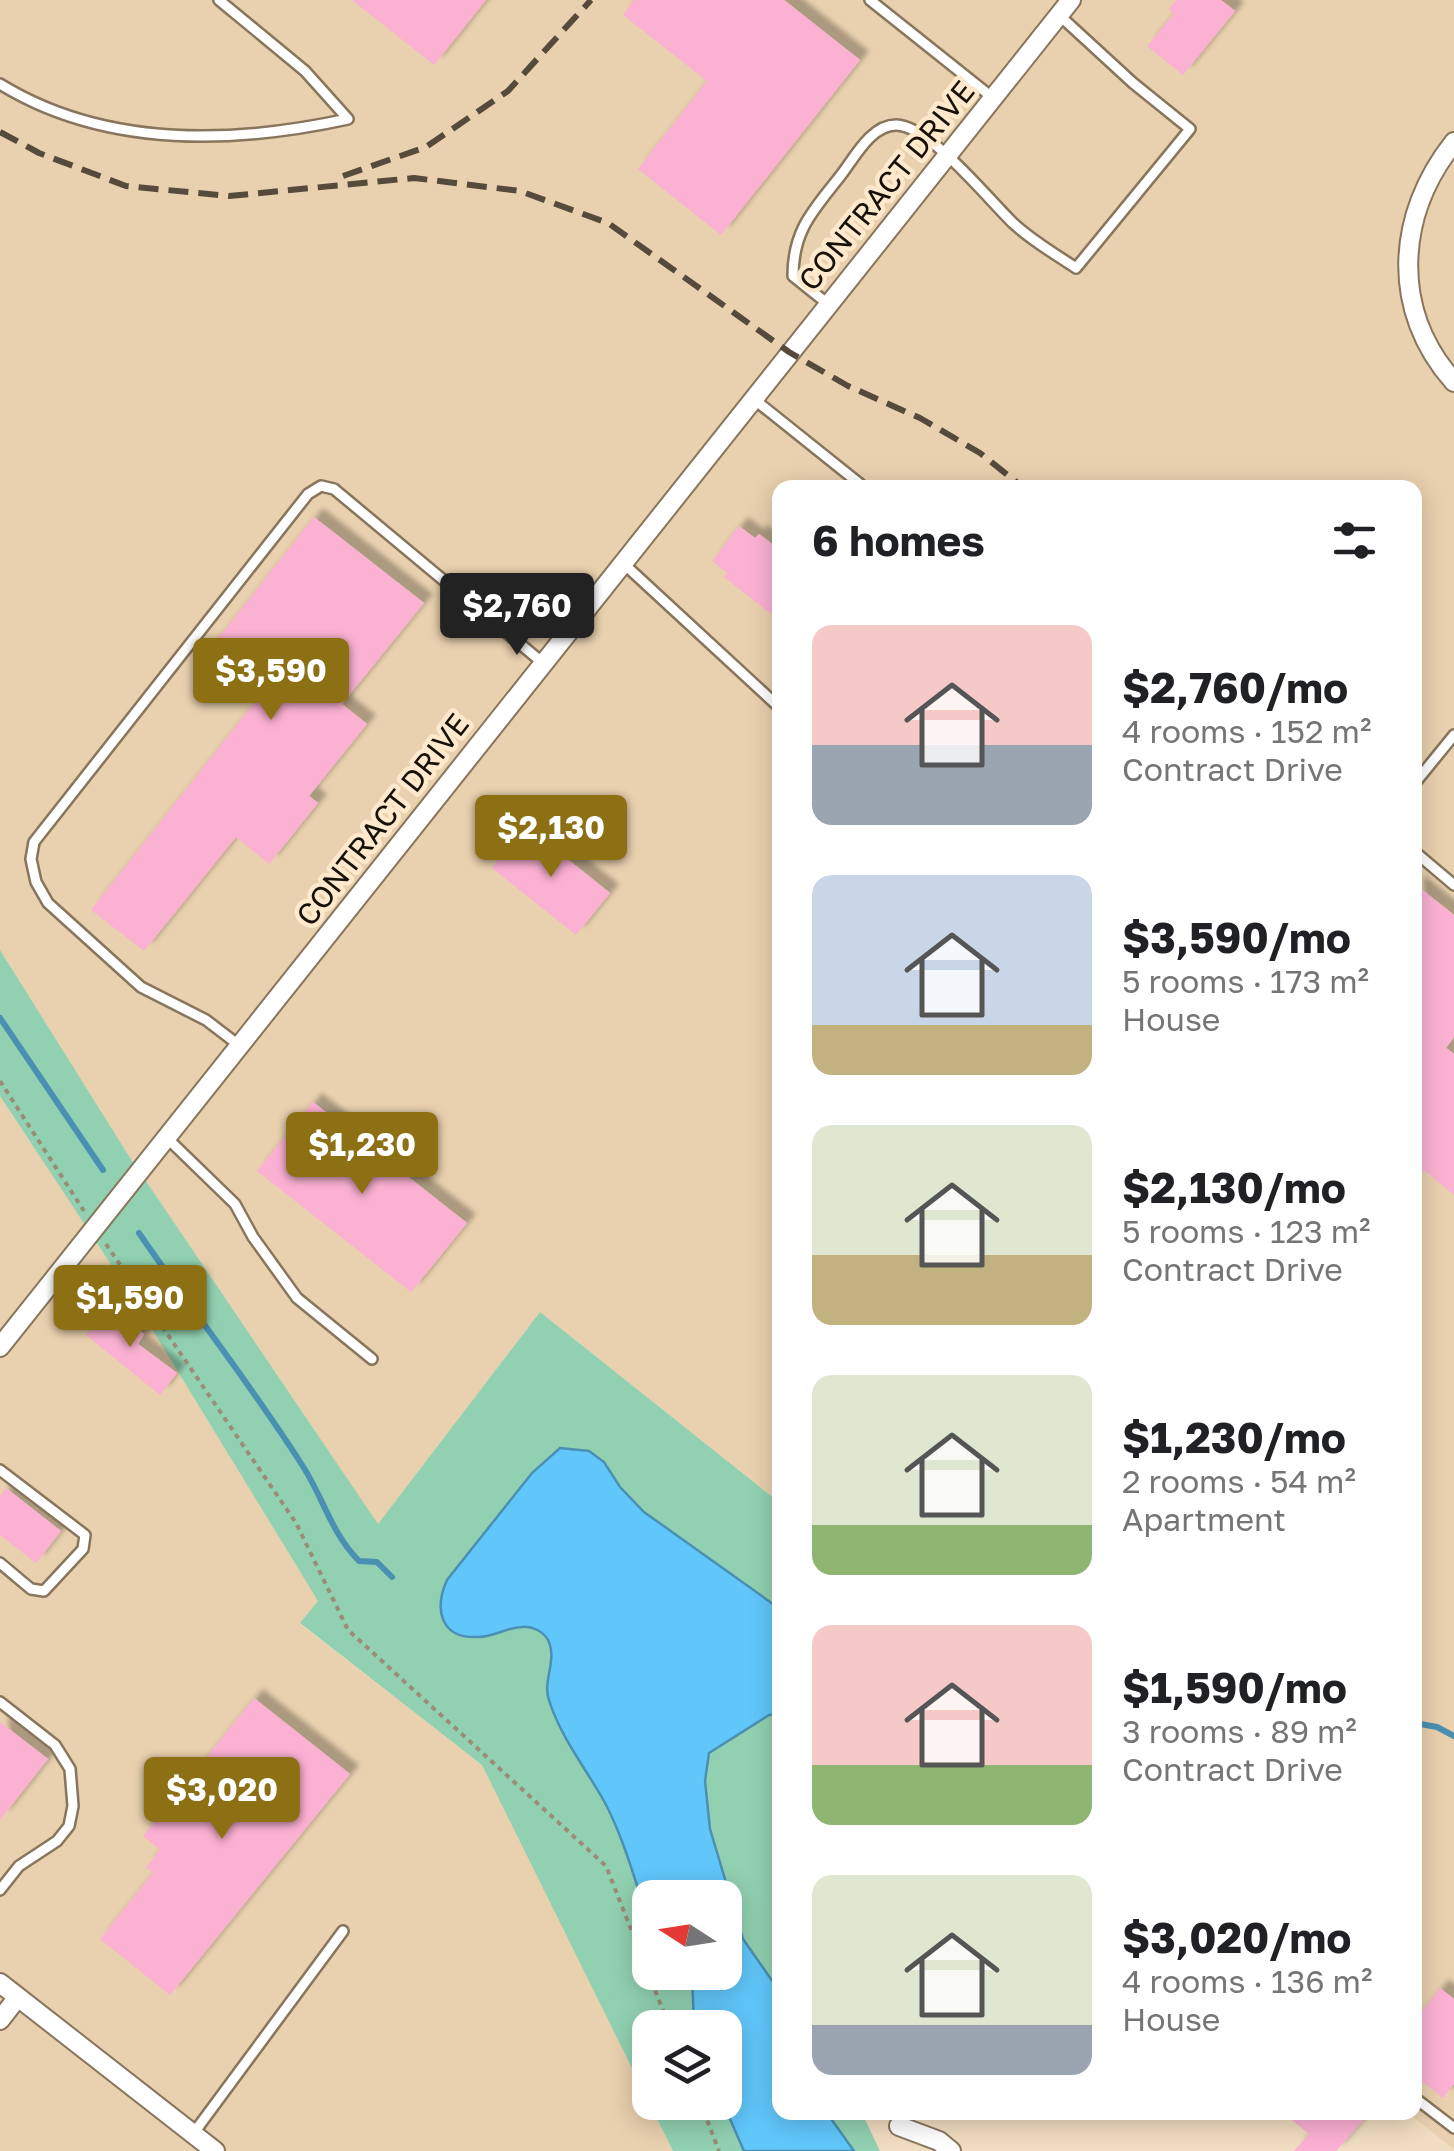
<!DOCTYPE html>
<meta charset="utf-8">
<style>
:root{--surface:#fff;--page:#f6f6f6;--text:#202124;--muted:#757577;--accent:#8c7013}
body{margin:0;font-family:"Golos Text",sans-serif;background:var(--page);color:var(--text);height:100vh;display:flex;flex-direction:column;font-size:38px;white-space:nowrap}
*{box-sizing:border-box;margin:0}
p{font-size:32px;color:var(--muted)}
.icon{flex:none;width:55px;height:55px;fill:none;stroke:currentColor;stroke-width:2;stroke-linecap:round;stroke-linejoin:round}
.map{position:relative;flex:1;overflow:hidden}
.side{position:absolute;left:772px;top:480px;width:650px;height:1640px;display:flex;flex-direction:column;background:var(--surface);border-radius:20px;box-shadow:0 5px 25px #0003}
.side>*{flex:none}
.needle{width:65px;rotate:282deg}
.controls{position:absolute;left:632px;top:1880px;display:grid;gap:20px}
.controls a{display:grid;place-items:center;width:110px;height:110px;border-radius:20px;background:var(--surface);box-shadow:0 5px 25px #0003;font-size:50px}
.price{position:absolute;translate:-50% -85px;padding:0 22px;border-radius:10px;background:var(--accent);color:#fff;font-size:32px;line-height:65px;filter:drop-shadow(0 2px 5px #0008)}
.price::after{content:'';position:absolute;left:50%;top:60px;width:30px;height:22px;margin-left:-15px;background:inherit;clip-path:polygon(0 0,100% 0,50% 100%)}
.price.on{background:#222;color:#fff}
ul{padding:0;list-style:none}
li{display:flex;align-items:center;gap:30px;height:250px;padding:0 40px}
li span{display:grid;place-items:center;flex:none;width:280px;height:200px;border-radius:20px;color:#555}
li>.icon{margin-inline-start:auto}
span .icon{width:120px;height:120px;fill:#fffc;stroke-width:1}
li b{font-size:42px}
h2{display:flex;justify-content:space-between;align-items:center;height:120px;padding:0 40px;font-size:42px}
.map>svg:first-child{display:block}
.built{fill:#e9d0ae}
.green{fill:#91d1b1;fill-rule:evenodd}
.water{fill:#61c7fb;stroke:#4b90b2;stroke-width:2.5}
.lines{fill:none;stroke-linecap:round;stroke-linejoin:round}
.stream{stroke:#4b90b2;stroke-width:6}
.building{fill:#fbb1d2;filter:url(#shadow)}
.lane-casing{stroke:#88755c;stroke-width:14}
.street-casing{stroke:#88755c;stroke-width:22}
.path{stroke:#9b8c77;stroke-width:4;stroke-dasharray:5 5;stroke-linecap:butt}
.lane{stroke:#fff;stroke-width:9}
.street{stroke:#fff;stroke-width:18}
.rail{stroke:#554a3c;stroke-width:6;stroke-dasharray:20 10;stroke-linecap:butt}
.labels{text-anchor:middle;stroke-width:9;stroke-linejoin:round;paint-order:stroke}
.street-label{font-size:30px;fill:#171007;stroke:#fee9cc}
</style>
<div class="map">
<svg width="1454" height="2151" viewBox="0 0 1454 2151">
<defs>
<filter id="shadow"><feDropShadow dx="9" dy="-9" stdDeviation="2.5" flood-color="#0004"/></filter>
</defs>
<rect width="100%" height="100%" fill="#f0dcc0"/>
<!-- built -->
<path class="built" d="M0,0H1454V2149L1408,2113L1415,2112V488H780V1503L540,1312L378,1524L127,1153L0,950Z
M0,1096L133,1298L318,1601L300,1624L482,1765L673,2151H0Z"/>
<!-- green -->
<path class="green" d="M0,950L127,1153L378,1524L540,1312L780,1503V2112L862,2113L880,2151H673L482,1765L300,1623L318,1601L133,1298L0,1096ZM650,1898H725V1972H650ZM650,2028H725V2102H650Z"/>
<!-- water -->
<path class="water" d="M560,1448L589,1451L604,1462L620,1487L644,1512L780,1609V1714L769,1715L709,1753L705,1781L710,1829L743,1939L780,1992V2112L827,2113L854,2151H744L723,2103L725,2028L694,2027L692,1973L725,1972V1898H650V1923C635,1883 625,1840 604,1801C586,1769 560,1736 549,1700C542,1681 558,1660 548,1640C543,1631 532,1626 522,1627C508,1627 494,1637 478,1637C440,1639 434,1609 447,1580L532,1473Z"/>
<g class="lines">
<!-- stream -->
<path class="stream" d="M0,1018L103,1170
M139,1233C193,1312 253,1387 304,1468C324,1500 332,1534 359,1561L377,1562L392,1577
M1415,1723L1437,1727L1454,1736"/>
</g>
<!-- building -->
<path class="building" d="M352,0H486L434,65Z
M634,0H784L860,60L721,235L638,169L707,81L623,15Z
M1176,0H1221L1235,11L1183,75L1147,46L1174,14L1169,9Z
M314,517L424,603L342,704L367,724L309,796L318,803L269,864L236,837L144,951L91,910L262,693L209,650Z
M739,526L755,538L759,534L780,550V621L724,577L727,573L712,561Z
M525,825L610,893L576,935L492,868Z
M1415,884L1454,915V1037L1446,1048L1454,1054V1195L1415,1163Z
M313,1102L467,1223L411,1292L257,1171Z
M109,1306L144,1334L138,1344L177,1373L160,1395L86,1335Z
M6,1488L61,1531L36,1563L0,1535V1496Z
M254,1698L350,1774L170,1995L100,1939L153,1873L146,1867L160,1850L143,1836Z
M0,1722L48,1759L0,1820Z
M1440,1988L1454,1999V2084L1443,2098L1415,2076V2020Z
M1282,2112H1370L1336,2151H1294L1309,2134Z"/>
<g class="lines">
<!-- lane casing -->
<g class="lane-casing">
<path id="lane" d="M870,0L993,98
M0,84C104,148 233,144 348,119L305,71L219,0
M828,304L793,276C793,229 814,210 841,175C855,157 871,125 896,125C929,125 989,200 1013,223C1031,240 1055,254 1076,268L1190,129L1133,83L1059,15
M755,400L865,488
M624,564L780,708
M1415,783L1454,735
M1415,852L1454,885
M240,1046L206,1020L141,987L48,903L36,882L31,859L34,842L308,494L321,486L334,489L543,663
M167,1138L235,1204L253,1237L297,1298L372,1359
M0,1470L85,1535L83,1549L44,1591L31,1589L0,1563
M0,1702L55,1745L70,1769L73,1806L69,1826L57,1841L19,1866L0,1890
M1415,2098L1454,2128
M193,2134L343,1931"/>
</g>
<!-- street casing -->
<g class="street-casing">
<path id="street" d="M1454,142C1396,215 1390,310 1454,382
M0,1347L1071,0
M0,1983L215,2151
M0,2020L18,1997
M899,2126L939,2141L951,2151"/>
</g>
<!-- path -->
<path class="path" d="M0,1081L84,1211
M106,1244L296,1523L348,1630L606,1866L670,2028
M700,2102L719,2151"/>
<!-- lane -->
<use href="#lane" class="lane"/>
<!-- street -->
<use href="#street" class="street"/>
<!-- rail -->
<path class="rail" d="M0,132L39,153L126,186L229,196L414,178L520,191L608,223L789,352L848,386L920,418L980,453L1024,488
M343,176L426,147L508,91L591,0"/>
</g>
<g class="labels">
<!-- street labels -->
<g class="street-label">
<text transform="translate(887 186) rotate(-51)" y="10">CONTRACT DRIVE</text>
<text transform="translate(383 820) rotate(-52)" y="10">CONTRACT DRIVE</text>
</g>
</g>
</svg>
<div class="controls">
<a><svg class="needle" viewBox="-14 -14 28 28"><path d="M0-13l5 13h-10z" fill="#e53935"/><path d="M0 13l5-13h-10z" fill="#757577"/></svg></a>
<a><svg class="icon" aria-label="layers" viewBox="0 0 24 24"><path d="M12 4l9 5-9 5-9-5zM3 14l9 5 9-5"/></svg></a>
</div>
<b class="price on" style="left:517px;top:658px">$2,760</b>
<b class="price" style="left:271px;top:723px">$3,590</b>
<b class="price" style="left:551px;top:880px">$2,130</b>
<b class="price" style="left:362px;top:1197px">$1,230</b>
<b class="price" style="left:130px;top:1350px">$1,590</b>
<b class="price" style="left:222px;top:1842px">$3,020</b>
<section class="side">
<h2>6 homes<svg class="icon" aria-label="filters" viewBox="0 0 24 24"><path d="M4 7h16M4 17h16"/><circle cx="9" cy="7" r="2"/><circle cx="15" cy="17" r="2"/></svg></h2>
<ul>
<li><span style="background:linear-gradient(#f6c9c9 60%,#9aa5b1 0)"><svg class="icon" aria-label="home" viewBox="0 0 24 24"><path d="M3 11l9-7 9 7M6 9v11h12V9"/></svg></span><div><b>$2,760/mo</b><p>4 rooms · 152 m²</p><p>Contract Drive</p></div></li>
<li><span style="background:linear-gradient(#c9d6e8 75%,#c2b280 0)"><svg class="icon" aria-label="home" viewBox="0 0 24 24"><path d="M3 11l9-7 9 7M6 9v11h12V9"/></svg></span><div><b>$3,590/mo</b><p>5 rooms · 173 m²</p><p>House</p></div></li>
<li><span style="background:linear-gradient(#dfe7d0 65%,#c2b280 0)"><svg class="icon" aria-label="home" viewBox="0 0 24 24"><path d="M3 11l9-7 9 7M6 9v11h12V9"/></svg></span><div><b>$2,130/mo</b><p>5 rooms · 123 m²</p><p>Contract Drive</p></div></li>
<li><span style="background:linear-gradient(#dfe7d0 75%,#8fb573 0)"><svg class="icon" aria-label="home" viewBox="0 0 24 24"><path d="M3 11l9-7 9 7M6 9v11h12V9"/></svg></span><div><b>$1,230/mo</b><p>2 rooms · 54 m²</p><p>Apartment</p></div></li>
<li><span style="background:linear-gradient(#f6c9c9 70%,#8fb573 0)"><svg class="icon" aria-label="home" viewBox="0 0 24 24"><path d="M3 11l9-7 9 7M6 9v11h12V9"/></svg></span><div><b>$1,590/mo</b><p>3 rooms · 89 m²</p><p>Contract Drive</p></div></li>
<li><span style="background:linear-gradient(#dfe7d0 75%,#9aa5b1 0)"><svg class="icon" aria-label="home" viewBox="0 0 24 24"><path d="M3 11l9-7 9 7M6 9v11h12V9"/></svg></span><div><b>$3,020/mo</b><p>4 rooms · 136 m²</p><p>House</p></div></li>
</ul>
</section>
</div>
